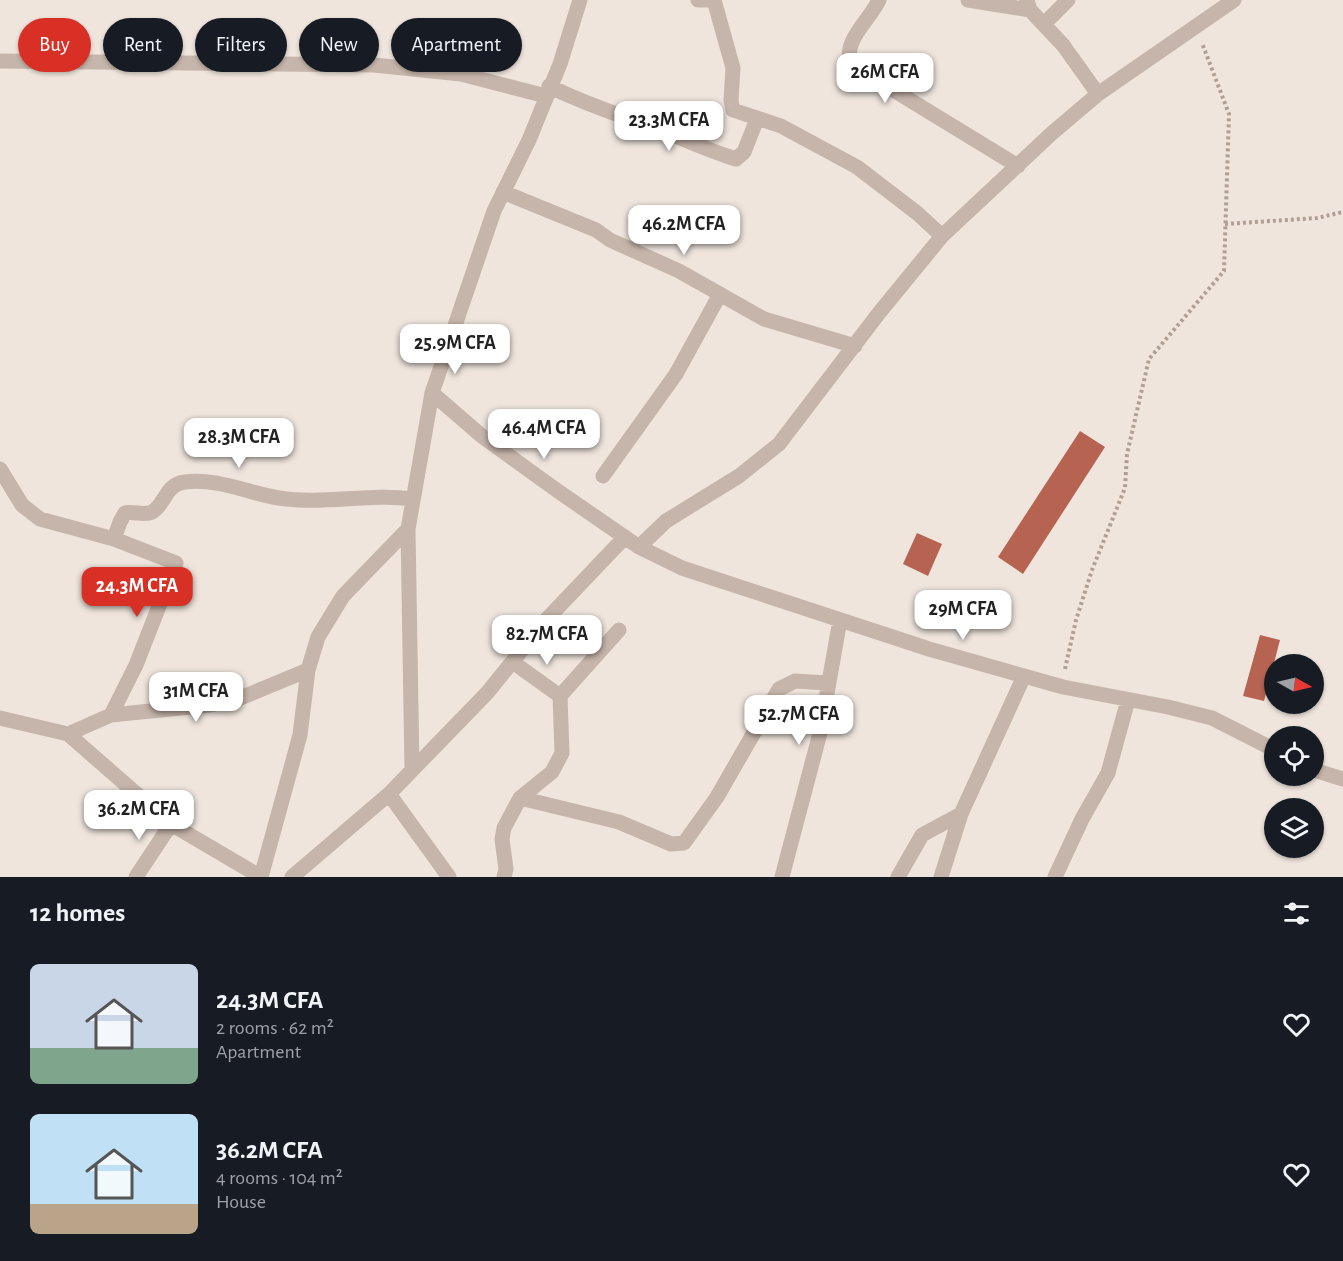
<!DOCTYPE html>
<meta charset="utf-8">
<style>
:root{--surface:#171b24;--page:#20242c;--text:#f1f3f6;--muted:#9ea1a6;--accent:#d93025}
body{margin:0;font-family:"Alegreya Sans",sans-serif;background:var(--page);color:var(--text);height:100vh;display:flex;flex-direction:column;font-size:22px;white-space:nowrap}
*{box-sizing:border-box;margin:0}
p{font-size:20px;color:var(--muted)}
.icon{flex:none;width:33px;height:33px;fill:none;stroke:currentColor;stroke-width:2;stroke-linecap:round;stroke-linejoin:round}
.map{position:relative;height:877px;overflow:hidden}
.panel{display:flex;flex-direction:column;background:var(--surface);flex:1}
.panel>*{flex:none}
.top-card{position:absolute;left:18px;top:18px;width:600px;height:54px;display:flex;gap:12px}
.needle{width:39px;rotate:98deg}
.buttons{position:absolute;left:1264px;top:654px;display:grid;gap:12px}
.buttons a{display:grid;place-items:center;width:60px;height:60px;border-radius:50%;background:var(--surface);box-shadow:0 2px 4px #0004;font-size:30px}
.price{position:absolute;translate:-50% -51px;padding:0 14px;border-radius:12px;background:#fff;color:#222;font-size:20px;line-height:39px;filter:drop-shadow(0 2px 3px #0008)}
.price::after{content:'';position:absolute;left:50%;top:36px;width:18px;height:14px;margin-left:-9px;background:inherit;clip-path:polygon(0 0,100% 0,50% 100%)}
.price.current{background:var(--accent);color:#fff}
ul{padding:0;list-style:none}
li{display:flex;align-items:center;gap:18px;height:150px;padding:0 30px}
li span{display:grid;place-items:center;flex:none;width:168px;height:120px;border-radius:9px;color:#555}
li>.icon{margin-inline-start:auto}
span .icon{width:72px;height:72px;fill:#fffc;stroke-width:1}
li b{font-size:26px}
h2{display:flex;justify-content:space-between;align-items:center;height:72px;padding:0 30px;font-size:26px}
.tag{padding:0 21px;border-radius:27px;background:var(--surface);box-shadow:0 2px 4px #0004;font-size:21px;line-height:54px}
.tag.current{background:var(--accent);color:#fff}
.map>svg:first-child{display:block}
.building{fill:#b76352}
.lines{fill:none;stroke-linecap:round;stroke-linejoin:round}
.path{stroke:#b19f94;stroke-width:4;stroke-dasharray:3 3;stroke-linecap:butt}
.street{stroke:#c6b5aa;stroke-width:15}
</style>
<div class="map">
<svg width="1343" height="877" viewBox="0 0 1343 877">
<rect width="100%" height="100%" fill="#efe5dd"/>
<!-- building -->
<path class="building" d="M1080,431L1105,447L1023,574L998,557Z
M917,533L942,544L928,576L903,564Z
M1260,635L1280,640L1264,701L1243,696Z"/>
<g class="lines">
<!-- path -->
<path class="path" d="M1225,224L1317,218L1343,212
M1065,669L1076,620L1092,570L1125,488L1127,454L1149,359L1224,271L1229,114L1202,43"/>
<!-- street -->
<path class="street" d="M698,0H712
M714,0L733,68L731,100L733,110L781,126L857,167L917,213L942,236
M879,0C870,20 842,41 851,64L1018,166
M968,0L1030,10
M1027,0L1030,10L1063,45L1098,94
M1044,24L1068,0
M0,61L374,65L461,74L546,96
M549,86C586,105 624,116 662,131C687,140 710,151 736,159L744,152L757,119
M503,192L596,230L610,240L679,271L764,319L855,346
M432,393L483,437L555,489L639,547L682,568L929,649L1063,687L1168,707L1212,718L1275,750
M0,469L22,505L40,519L114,539L176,563L136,665L111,715
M603,476L676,374L719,296
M114,539L120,522L125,513C134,511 144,516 152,512C166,504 165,484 185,482C219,478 247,493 279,498C324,505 368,493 413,499
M639,547L666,521L739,476L779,444L879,313L942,236L1051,134L1098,94L1234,0
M514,663L560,696
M0,718L68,734L171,824L261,877
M68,734L111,715L210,705L238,699L308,670
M412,769L408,529L432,393L494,211L529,140L560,64L580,0
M1314,770L1343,779
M389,794L449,877
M520,798L619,822L671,844L684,843L717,797L779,689L795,681L828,683
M136,877L171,824
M261,877L300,735L308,670L318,637L343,596L408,529
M292,877L389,794L487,693L547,619L625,537
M504,877L506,869L502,839L504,828L520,798L552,772L562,753L560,696L619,630
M782,877L820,733L840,620
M898,877L922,835L961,814
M941,877L961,814L1024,676
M1055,877L1082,819L1108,773L1128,700"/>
</g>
</svg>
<div class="buttons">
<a><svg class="needle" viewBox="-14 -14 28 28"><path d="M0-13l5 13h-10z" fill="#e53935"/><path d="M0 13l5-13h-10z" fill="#9ea1a6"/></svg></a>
<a><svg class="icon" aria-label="locate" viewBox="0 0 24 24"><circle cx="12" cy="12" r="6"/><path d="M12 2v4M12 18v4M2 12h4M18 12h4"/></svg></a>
<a><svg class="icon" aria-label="layers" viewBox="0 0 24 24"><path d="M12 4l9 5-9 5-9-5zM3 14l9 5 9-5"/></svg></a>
</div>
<b class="price" style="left:885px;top:104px">26M CFA</b>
<b class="price" style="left:669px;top:152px">23.3M CFA</b>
<b class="price" style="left:684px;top:256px">46.2M CFA</b>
<b class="price" style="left:455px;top:375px">25.9M CFA</b>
<b class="price" style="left:544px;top:460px">46.4M CFA</b>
<b class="price" style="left:239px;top:469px">28.3M CFA</b>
<b class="price current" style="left:137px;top:618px">24.3M CFA</b>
<b class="price" style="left:963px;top:641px">29M CFA</b>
<b class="price" style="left:547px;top:666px">82.7M CFA</b>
<b class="price" style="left:196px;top:723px">31M CFA</b>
<b class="price" style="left:799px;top:746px">52.7M CFA</b>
<b class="price" style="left:139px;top:841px">36.2M CFA</b>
<div class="top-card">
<a class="tag current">Buy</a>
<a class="tag">Rent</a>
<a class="tag">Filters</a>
<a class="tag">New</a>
<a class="tag">Apartment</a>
</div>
</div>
<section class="panel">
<h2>12 homes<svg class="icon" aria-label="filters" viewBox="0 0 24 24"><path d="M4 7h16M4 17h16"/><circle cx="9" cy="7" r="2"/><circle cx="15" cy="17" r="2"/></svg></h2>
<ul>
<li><span style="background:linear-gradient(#c9d6e8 70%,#7fa58c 0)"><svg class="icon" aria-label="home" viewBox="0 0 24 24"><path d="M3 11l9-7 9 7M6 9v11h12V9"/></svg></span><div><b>24.3M CFA</b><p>2 rooms · 62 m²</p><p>Apartment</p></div><svg class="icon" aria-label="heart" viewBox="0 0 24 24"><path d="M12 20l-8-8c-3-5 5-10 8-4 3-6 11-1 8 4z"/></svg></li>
<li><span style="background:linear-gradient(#bfe0f5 75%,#b9a48a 0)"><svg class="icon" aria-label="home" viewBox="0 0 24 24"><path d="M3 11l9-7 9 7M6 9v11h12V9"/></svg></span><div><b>36.2M CFA</b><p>4 rooms · 104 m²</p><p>House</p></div><svg class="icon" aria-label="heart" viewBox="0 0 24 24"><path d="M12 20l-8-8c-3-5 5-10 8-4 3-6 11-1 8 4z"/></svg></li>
</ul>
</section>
